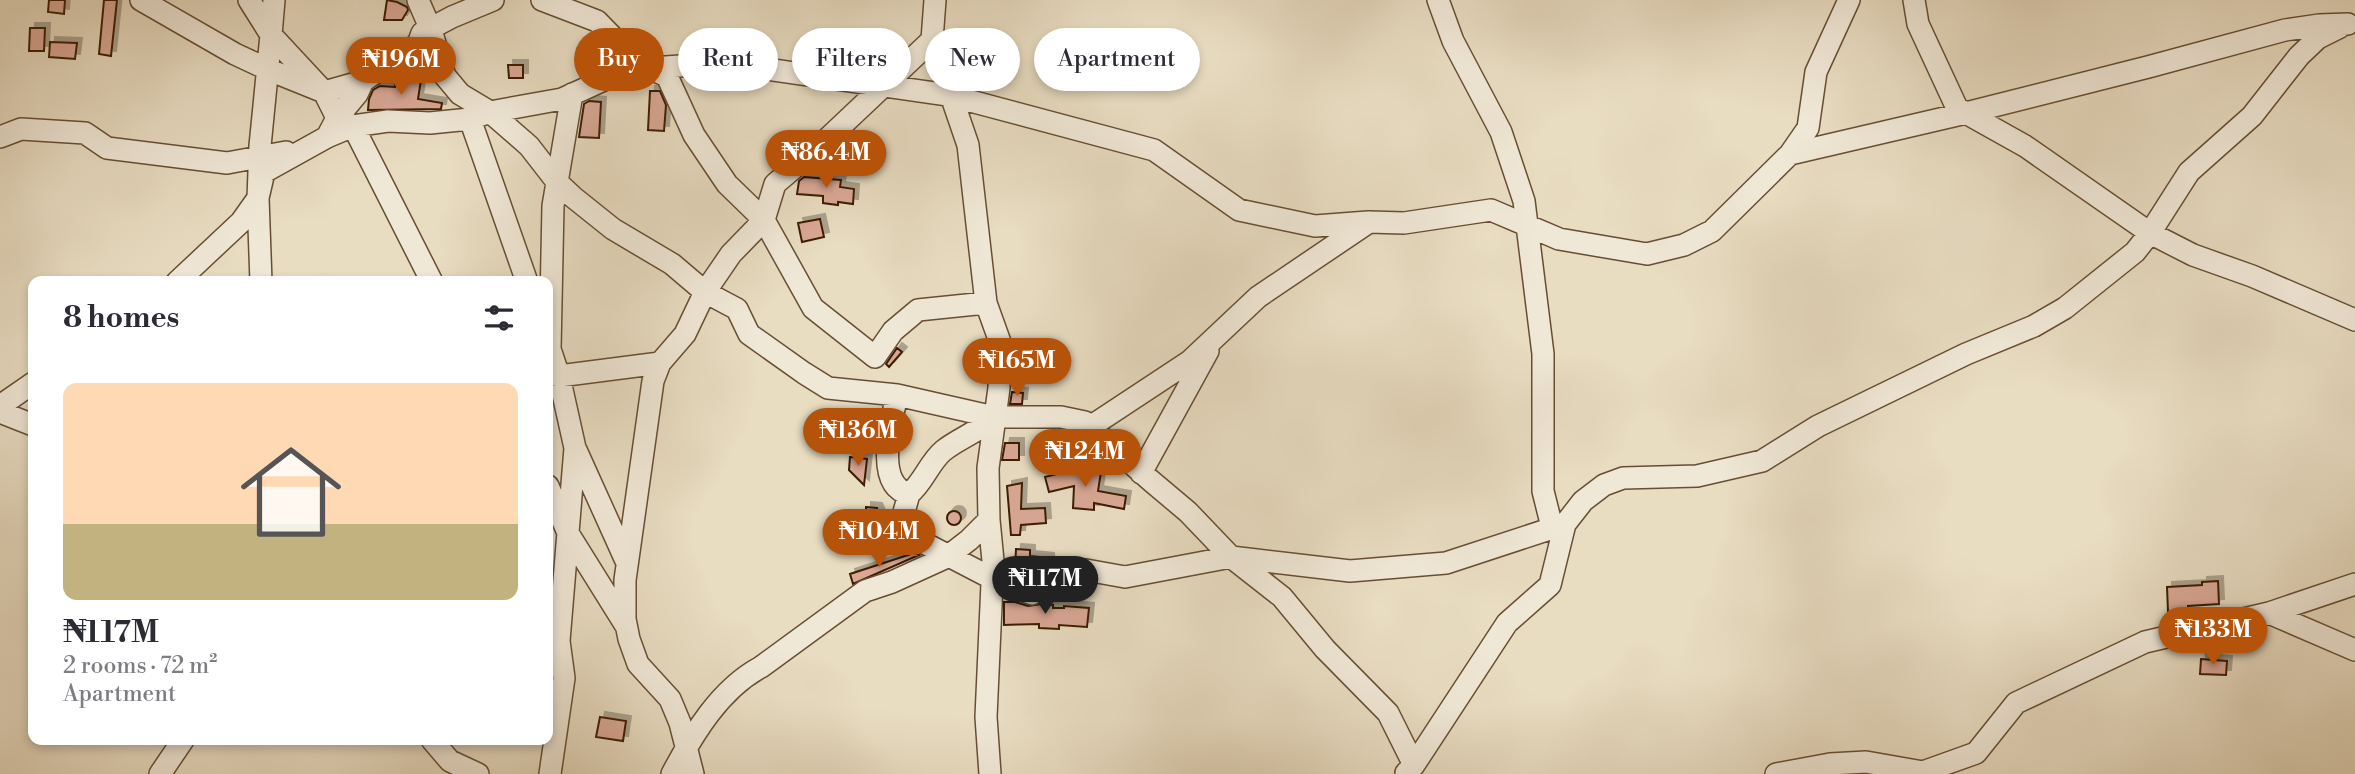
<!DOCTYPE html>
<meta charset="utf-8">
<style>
:root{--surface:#fff;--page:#f2f2f3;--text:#2b2b33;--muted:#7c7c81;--accent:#b45309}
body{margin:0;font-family:"Libre Bodoni",serif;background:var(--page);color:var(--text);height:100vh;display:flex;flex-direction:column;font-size:26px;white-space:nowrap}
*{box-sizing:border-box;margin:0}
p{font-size:23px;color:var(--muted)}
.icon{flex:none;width:38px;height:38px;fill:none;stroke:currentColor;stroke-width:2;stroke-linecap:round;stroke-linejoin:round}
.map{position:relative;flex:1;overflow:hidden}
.drawer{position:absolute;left:28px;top:276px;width:525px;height:469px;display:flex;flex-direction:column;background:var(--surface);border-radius:14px;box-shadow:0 4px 10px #0003}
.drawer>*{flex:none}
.guide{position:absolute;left:574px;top:28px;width:665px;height:63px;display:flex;gap:14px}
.price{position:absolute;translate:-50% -60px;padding:0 16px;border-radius:24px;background:var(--accent);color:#fff;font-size:23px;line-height:46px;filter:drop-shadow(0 2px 4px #0008)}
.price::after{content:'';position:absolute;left:50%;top:42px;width:21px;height:16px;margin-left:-10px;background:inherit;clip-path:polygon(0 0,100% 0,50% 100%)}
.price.selected{background:#222;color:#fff}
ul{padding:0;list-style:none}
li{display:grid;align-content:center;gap:14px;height:371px;padding:0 35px}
li span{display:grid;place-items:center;height:217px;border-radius:14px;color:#555}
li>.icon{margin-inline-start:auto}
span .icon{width:126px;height:126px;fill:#fffc;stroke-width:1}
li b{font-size:30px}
h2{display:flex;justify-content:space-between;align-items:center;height:84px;padding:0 35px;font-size:30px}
.chip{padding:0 24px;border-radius:32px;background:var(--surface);box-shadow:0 4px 10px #0003;font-size:24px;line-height:63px}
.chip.selected{background:var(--accent);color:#fff}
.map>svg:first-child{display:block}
.building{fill:#d9a895;stroke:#3c1e04;stroke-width:2;filter:url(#shadow)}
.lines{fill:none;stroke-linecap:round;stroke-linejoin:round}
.minor-casing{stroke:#674e33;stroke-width:24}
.minor{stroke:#f0e8d7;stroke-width:21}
</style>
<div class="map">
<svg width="2355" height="774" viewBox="0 0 2355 774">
<defs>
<filter id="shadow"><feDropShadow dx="5" dy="-5" stdDeviation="0" flood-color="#0004"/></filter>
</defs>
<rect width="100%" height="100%" fill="#e8dcc1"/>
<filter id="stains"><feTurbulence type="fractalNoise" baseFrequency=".00286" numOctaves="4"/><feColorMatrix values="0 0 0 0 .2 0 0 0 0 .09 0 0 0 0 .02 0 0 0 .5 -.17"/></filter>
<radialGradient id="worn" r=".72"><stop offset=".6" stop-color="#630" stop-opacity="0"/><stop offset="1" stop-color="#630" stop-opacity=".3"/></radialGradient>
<!-- building -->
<path class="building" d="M49,0H65L64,14L48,12Z
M104,0H117L111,56L99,54Z
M387,0L397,2L407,7L408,10L402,20H384Z
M30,28H45L44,51H29Z
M50,42L77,43L75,59L49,57Z
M508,65H523V78H509Z
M396,76L421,80L418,99L442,103L441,109L368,110L369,99L373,90L380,86L395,87Z
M650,91H660L666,105L664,131L648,130Z
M589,101L601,102L599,138L579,137L584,104Z
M804,177L841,180L840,187L854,189L853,204L838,202V205L823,203V196L797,194L799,181Z
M820,219L824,237L802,242L798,223Z
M897,348L902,352L889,367L886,364Z
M1012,392L1023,393L1022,404H1010Z
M1005,443H1019V460H1002Z
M850,457L867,459L864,485L849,470Z
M1092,465V471L1101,472L1098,491L1126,496L1124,509L1094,503V510L1073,508L1074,486L1049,492L1045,477Z
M1022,483L1021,509L1045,508L1046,523L1021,525L1020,535H1011L1007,486Z
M866,507L877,508L884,524H866Z
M947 518a7 7 0 1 1 14 0a7 7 0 1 1-14 0Z
M1016,549L1030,550V556L1049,558L1050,572L1015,569Z
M914,553L919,555L853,584L850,574Z
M2218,581L2219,604L2188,606V610L2168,612L2167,587L2202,585V582Z
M1004,602H1015L1028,606L1042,604L1053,605V608H1064V606L1089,608L1087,627L1059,625V629L1039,628V624L1004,625Z
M2201,659L2227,661L2226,675L2200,674Z
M600,717L626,721L623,741L596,737Z"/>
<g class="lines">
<!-- minor casing -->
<g class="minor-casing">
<path id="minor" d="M141,0L235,54L267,69L324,92L363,81
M249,0L271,35L260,146L258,198L261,282
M274,0L271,35L324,92L337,118L353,126L432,282
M418,0L431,30L445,76L460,94L490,112L529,146L557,182L573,197L613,229L672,264L705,292L737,309L749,334L804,373L828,388L897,395L994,417H1061L1085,422L1150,480L1188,512L1231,557L1282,597L1325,649L1388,713L1414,765
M542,0L597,21L639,64
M1438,0L1453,41L1501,132L1524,201L1543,354V491L1552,527
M1914,0L1918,24L1957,108L2025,146L2150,233L2193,255L2252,276L2355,320
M932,40L968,145L986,303L1000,342L999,388L988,468L989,520L993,561L986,717L990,774
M651,68L724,63L948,95L1154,150L1239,210L1315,226L1368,222
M470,119L527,282
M0,137L21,129L85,133L107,148L227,163L286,152
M327,137L353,126L388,121L430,123L470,119L490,112L562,99L639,64L667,76L694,135L727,184L764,220L813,308L875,357L893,331L918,310L986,303
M1790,154L1808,128L1816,72L1849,0
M177,282L241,222L258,198L264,172L327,137L337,118L357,94L363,81L418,44L422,33L452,17L493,0
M548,343L559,376L575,448L559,641L564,678L550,774
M550,350L553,206L572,94
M548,374L559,376L660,363
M897,395C892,420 873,485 909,494C923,483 929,463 943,451C959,438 979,432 994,417
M0,406L33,383
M0,412L33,425
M1090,427L1190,361L1258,297L1369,222L1404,223L1491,210L1559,239L1647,254L1684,245L1712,231L1790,154L1966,113L2148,67L2285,30L2319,25L2348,24
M576,450L627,563
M1141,473L1208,351
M548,486L568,533L626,626
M909,494L899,530L997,581L1032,594L1086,570L1125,577L1231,557L1350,571L1446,563L1565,524
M2269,613L2355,650
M432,740L450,761L478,774
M1406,773L1414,765L1507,623L1550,585L1565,524L1583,501L1604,485L1623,478L1697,476L1762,461L1818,426L1966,354L2034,326L2065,308L2135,252L2150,233L2189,172L2252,116L2299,56L2318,38L2340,27
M160,774L183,740
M672,774C693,734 720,689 761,667L865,591L892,582L947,557L969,540L989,520
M693,774L680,723L670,699L638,664L629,639L625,619V580L653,381L660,363L685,334L705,292L731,254L764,220L775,184L823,143L932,40L935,0
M1776,774L1830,764L1866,762L1923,772L1976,753L2016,703L2145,642L2269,613L2355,584"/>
</g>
<!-- minor -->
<use href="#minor" class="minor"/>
</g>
<rect width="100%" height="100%" filter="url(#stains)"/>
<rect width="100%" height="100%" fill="url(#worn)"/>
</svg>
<b class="price" style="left:401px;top:97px">₦196M</b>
<b class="price" style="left:826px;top:190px">₦86.4M</b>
<b class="price" style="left:1017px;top:398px">₦165M</b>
<b class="price" style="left:858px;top:468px">₦136M</b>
<b class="price" style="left:1085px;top:489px">₦124M</b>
<b class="price" style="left:879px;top:569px">₦104M</b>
<b class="price selected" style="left:1045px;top:616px">₦117M</b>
<b class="price" style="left:2213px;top:667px">₦133M</b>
<div class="guide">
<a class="chip selected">Buy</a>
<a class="chip">Rent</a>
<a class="chip">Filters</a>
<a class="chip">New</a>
<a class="chip">Apartment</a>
</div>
<section class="drawer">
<h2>8 homes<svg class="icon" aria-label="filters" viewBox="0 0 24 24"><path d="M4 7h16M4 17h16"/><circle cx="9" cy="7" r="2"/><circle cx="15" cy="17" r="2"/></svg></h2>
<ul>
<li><span style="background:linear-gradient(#ffd9b3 65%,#c2b280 0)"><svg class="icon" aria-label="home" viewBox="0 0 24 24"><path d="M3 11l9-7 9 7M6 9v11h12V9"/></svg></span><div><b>₦117M</b><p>2 rooms · 72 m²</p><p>Apartment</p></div></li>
</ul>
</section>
</div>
